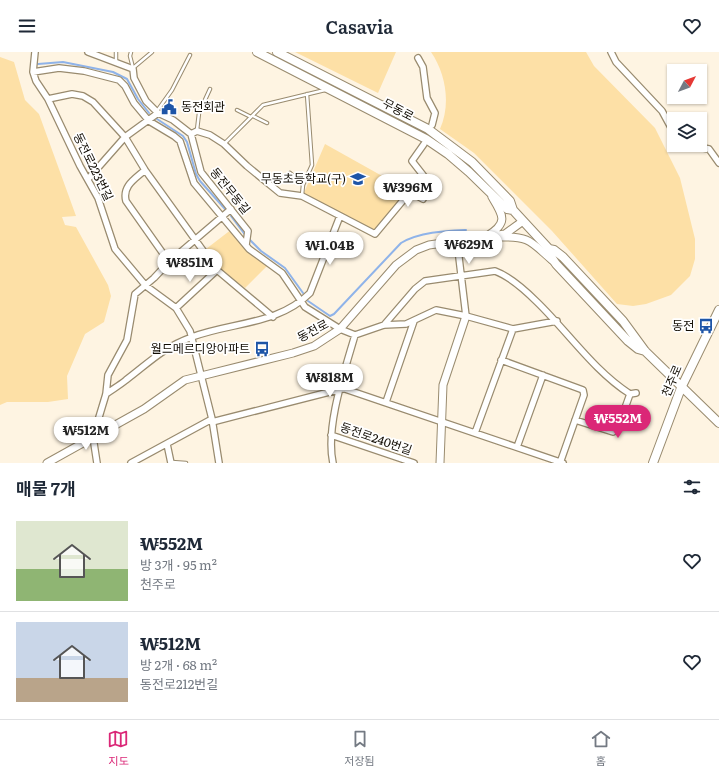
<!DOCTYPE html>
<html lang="ko">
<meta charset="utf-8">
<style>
:root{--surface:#fff;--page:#f2f2f3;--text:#1f2937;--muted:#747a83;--line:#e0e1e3;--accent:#db2777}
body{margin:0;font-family:Literata,"Noto Sans KR",serif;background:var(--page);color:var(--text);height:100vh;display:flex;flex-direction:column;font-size:15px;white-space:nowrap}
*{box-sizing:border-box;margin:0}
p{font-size:13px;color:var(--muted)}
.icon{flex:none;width:22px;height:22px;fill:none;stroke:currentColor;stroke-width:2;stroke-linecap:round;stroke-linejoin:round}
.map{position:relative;height:411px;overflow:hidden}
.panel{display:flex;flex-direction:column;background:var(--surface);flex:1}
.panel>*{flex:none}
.needle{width:26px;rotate:49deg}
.tools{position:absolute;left:667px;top:12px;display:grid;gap:8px}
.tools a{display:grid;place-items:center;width:40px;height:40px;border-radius:0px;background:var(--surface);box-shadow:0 1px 3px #0004;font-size:20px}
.price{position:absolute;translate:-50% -34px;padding:0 9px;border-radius:14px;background:#fff;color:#222;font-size:13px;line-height:26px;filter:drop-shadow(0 1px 2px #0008)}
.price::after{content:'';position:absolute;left:50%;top:24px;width:12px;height:9px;margin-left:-6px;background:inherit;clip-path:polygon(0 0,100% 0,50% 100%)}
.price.current{background:var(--accent);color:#fff}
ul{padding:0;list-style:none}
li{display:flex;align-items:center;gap:12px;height:100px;padding:0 16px}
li+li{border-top:1px solid var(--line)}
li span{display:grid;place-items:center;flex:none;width:112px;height:80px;border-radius:0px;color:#555}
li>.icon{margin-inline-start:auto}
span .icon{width:48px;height:48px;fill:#fffc;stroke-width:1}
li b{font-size:17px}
h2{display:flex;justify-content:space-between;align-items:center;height:48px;padding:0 16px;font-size:17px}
header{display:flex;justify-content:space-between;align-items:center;height:52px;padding:0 16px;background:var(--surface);font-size:18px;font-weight:600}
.tab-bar{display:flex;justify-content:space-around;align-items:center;height:56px;border-top:1px solid var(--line);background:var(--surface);font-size:11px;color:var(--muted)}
.tab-bar a{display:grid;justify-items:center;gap:2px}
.tab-bar .current{color:var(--accent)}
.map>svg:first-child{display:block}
.green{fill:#fde0a6}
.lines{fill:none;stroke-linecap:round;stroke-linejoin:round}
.stream{stroke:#8fb3e9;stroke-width:2}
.service-casing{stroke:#998b6f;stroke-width:4.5}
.minor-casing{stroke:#998b6f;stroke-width:8}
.tertiary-casing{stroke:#998b6f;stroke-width:9}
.secondary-casing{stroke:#998b6f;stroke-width:10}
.service{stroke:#fff;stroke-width:2.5}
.minor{stroke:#fff;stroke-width:5.5}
.tertiary{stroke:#fff;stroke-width:7}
.secondary{stroke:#fff;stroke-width:8}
.labels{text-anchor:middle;stroke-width:3.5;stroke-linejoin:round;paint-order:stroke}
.poi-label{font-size:12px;fill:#120d04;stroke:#fff;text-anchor:end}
.street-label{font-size:12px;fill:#120d04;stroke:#fff}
</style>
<header><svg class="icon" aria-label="menu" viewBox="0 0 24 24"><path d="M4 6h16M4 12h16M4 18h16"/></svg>Casavia<svg class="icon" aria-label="heart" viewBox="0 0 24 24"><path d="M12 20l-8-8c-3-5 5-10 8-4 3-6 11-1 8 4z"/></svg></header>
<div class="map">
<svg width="719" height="411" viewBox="0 0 719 411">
<rect width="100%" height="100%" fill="#fef4e2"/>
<!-- green -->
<path class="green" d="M295,0H396L378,41Z
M431,0H586L594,14L655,76L680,126L695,187V207L690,224L671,243L646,252L633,254L617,252L552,179L474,101L440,77C451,52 446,22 431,0Z
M0,5L14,10L25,48L39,62L76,164L62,165L65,173L76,175L108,233L111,244L104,270L85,282L67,324L68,347L48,350H7L0,353Z
M325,92L409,139L375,181L303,143Z
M232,177L245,197L268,213L245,236L221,218L206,197Z"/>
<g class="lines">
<!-- stream -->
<path class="stream" d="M38,12L63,10L113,20L127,27L138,47L149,61
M157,67L183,84L187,90L196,122L200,129L225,157
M231,164L246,184
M249,187L261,199L285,216L303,241
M308,249L330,264L334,262L401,191C420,180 445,179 466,178"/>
<!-- service casing -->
<g class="service-casing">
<path id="service" d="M131,0L130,4L133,16
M116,9V0
M133,16L152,0
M237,58L251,65
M157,59L172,38L190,3
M253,64L267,71
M197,78L199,61L210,37
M224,92L263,53L325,38
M290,121L303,133
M302,143L303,133L312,113L307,42
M310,189L321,201L325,202
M172,410L186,411"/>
</g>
<!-- minor casing -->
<g class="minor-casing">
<path id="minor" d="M35,0L33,20L36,29L48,47L80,114L98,146L115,197L146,234L176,256L190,279L212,367L219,411
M88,0L133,17L134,26L146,49L158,61L173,68L191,82L201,120L248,179L246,193
M611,0L616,10L662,59L674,81
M418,6L423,15L427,46L435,61L432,73
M33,20L59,16L84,19L119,28L125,34L134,51L149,69L174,84L180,89L194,131L249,197L282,221L305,255L340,277L355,283
M48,47L72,42L83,44L93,50L125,85L145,118L217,218L273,265
M191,82L197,79L210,83L224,92L247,114L280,141L302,144L375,182L410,140L423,147L430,132L412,109L424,92
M688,93L709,97L719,111
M145,118C135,127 122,134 126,149L169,210
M88,127L125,85L158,61
M457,189L466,264
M176,256L217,218
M384,273L415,237L425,229L495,219C511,225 525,238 537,250C568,280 594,319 630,342L636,341
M355,283L384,273L406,272L436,258L466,264L513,277L557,269
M501,308L583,338L584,343L560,411
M106,342C113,337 120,333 126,328C150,310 162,296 192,285C232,270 278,273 310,241L340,164
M386,350L414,269
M575,368L613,380L620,370L630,342
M212,370L341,337H345L563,411
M475,381L513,277
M331,383L414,411
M167,392L171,411
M517,395L543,323
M97,411L93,385L106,342L108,323L127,288L135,242L154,226L169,210L231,157
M131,411L212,367
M333,411C325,375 345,318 355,283"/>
</g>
<!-- tertiary casing -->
<g class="tertiary-casing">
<path id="tertiary" d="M487,184C509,171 503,163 492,145
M500,185C530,184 531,190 552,208
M47,411L144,357L185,328L293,301L314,294L340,277L396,213L416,198L429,193L505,182L523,169
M440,411L443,333L466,264"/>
</g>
<!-- secondary casing -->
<g class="secondary-casing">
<path id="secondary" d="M257,0L426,87L448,102L469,120L507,157L513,158
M277,0L428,77L472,110L510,149L513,158L549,197V202L556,212L628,289L638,297L645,299
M549,197L554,198L563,205L623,269L645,299L719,371
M653,411L681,336L719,258"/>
</g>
<!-- service -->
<use href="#service" class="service"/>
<!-- minor -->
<use href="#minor" class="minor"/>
<!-- tertiary -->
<use href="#tertiary" class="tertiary"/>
<!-- secondary -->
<use href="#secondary" class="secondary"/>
</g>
<!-- icons -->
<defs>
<g id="civic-bare" transform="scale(1.2)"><path d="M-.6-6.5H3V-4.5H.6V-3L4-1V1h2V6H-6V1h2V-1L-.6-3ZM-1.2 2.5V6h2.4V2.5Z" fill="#1e55a7" stroke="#fff" stroke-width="2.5" paint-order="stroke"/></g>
<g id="school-bare" transform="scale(1.2)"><path d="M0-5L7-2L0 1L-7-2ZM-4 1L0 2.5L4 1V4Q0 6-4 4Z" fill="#1e55a7" stroke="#fff" stroke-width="2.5" paint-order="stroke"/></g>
<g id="bus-bare" transform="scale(1.2)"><path d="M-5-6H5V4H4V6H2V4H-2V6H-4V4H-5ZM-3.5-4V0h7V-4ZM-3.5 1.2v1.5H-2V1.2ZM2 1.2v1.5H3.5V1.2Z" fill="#1e55a7" stroke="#fff" stroke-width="2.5" paint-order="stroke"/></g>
</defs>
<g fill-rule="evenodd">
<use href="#civic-bare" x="169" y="55"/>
<use href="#school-bare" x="358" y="127"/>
<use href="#bus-bare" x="706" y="274"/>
<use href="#bus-bare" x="262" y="297"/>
</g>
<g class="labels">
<!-- poi labels -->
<g class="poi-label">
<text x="181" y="59" text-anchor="start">동전회관</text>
<text x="346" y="131">무동초등학교(구)</text>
<text x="694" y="278">동전</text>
<text x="250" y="301">월드메르디앙아파트</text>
</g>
<!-- street labels -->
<g class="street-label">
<text transform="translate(398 58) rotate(28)" y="4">무동로</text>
<text transform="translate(93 115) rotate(64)" y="4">동전로223번길</text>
<text transform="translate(230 139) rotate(51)" y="4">동전무동길</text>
<text transform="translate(313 279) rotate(-28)" y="4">동전로</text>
<text transform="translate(672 329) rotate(-67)" y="4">천주로</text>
<text transform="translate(376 387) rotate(19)" y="4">동전로240번길</text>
</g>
</g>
</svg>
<div class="tools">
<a><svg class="needle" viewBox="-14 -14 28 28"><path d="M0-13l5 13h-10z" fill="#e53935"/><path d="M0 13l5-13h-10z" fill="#747a83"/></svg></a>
<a><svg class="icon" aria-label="layers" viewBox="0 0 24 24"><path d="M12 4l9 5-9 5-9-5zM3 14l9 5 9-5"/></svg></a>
</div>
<b class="price" style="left:408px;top:156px">₩396M</b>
<b class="price" style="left:469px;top:213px">₩629M</b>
<b class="price" style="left:330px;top:214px">₩1.04B</b>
<b class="price" style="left:190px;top:231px">₩851M</b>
<b class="price" style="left:330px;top:346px">₩818M</b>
<b class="price current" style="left:618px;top:387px">₩552M</b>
<b class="price" style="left:86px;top:399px">₩512M</b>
</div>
<section class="panel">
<h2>매물 7개<svg class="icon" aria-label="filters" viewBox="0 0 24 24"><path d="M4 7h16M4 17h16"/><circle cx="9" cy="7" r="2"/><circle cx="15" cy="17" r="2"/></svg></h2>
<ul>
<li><span style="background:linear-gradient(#dfe7d0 60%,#8fb573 0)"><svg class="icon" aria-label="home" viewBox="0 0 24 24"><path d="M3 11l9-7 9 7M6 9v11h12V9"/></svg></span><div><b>₩552M</b><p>방 3개 · 95 m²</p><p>천주로</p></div><svg class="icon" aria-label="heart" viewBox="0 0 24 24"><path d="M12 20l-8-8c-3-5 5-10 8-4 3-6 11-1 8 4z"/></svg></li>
<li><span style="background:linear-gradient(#c9d6e8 70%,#b9a48a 0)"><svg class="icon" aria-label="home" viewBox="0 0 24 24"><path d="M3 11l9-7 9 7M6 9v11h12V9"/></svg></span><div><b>₩512M</b><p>방 2개 · 68 m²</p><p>동전로212번길</p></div><svg class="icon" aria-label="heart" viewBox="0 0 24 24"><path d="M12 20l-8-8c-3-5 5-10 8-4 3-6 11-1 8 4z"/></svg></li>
</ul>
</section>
<nav class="tab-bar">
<a class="current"><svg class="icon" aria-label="map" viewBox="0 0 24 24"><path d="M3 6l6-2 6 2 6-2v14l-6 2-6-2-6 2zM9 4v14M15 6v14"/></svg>지도</a>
<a><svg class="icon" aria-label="saved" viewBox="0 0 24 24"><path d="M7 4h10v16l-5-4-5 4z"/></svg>저장됨</a>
<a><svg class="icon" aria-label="home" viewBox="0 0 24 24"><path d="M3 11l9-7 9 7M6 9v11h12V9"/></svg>홈</a>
</nav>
